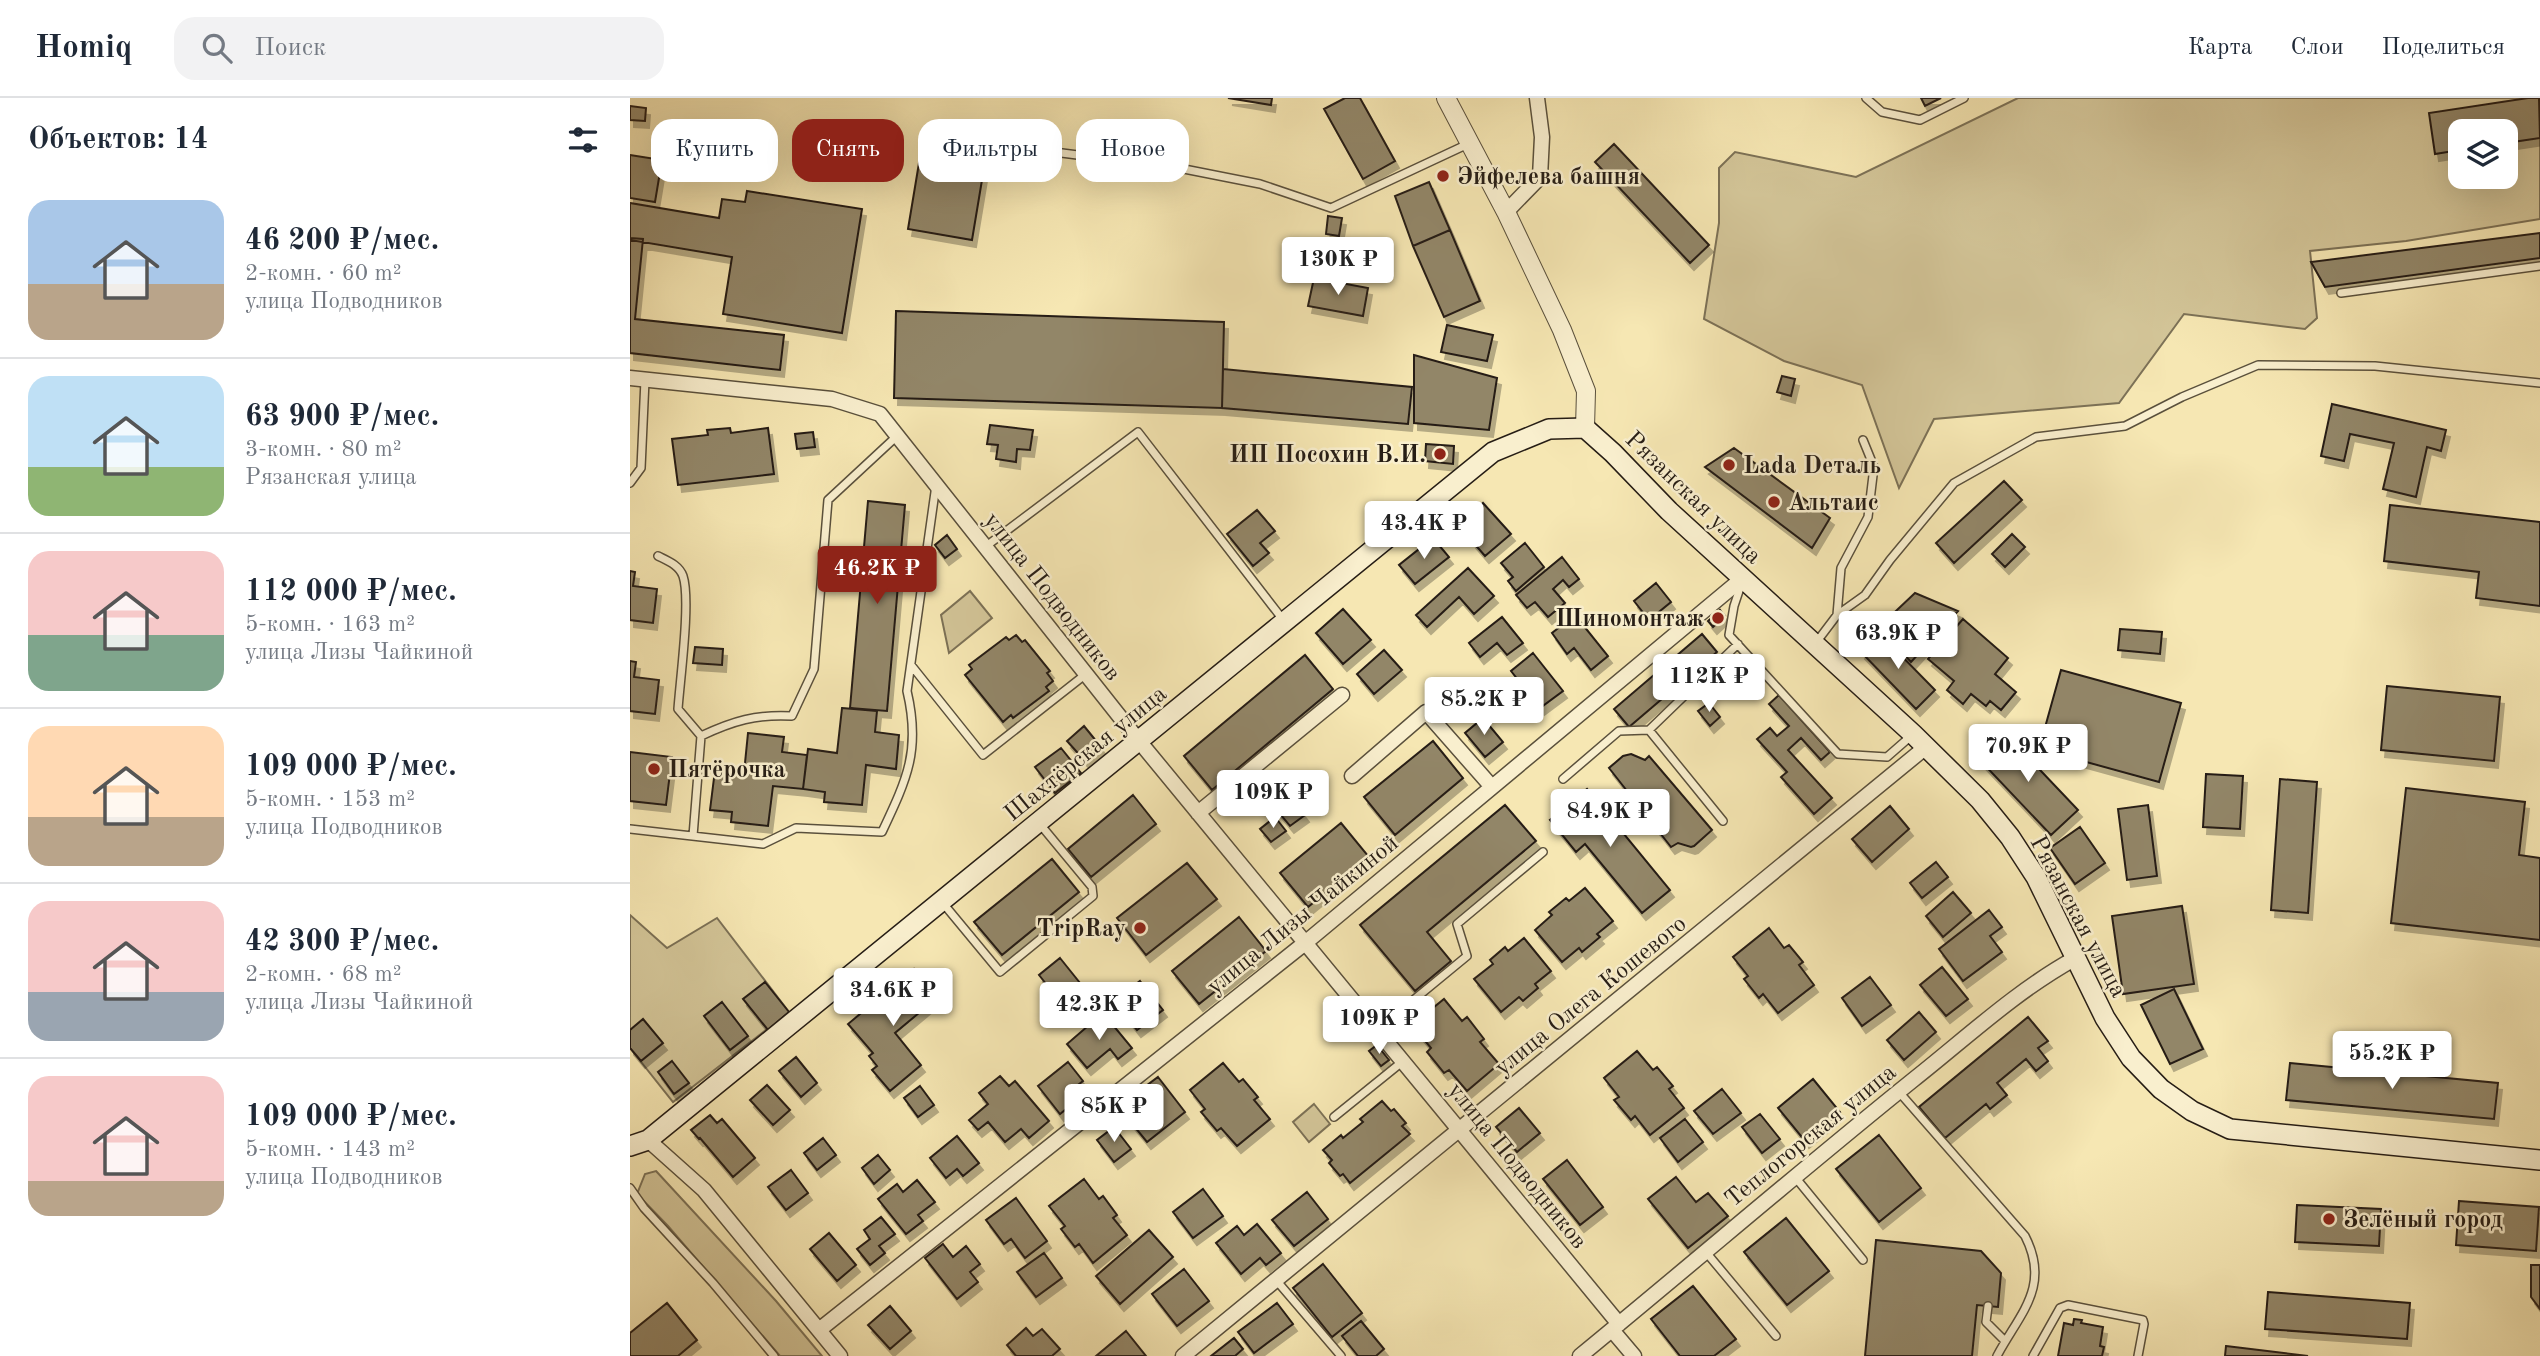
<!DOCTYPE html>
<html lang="ru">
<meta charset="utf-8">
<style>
:root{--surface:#fff;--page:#f2f2f3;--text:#1f2937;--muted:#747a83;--line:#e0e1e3;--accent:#8f2418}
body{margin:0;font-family:"Old Standard TT",serif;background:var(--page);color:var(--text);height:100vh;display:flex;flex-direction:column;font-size:26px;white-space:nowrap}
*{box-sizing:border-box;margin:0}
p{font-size:23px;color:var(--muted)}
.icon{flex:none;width:38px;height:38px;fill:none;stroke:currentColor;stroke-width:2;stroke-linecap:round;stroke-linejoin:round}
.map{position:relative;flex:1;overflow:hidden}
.sheet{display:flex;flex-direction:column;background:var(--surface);width:630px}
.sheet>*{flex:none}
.hud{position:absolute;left:21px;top:21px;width:665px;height:63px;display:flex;gap:14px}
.tools{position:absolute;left:1818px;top:21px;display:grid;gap:14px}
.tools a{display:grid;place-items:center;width:70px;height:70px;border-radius:14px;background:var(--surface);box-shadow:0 7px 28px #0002;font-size:35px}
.price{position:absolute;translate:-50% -60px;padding:0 16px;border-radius:7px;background:#fff;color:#222;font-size:23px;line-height:46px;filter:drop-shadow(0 2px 4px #0008)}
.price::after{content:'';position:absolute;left:50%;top:42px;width:21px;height:16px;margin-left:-10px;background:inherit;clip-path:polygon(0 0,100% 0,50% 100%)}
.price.selected{background:var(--accent);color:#fff}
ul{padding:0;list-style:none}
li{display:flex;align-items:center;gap:21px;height:175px;padding:0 28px}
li+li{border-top:2px solid var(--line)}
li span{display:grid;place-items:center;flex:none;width:196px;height:140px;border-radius:21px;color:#555}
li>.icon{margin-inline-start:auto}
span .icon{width:84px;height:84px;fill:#fffc;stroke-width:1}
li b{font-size:30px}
h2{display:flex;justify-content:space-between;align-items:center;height:84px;padding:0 28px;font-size:30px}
.pill{padding:0 24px;border-radius:21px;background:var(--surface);box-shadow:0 7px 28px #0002;font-size:24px;line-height:63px}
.pill.selected{background:var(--accent);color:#fff}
header{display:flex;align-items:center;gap:42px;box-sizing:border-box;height:98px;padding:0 35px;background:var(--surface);border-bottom:2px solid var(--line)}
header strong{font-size:33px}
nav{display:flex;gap:38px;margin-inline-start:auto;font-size:24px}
.search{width:490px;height:63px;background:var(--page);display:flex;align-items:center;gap:18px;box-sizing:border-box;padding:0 24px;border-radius:21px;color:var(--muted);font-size:26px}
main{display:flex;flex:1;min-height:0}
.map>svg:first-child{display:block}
.green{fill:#d3c598;stroke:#7c7156;stroke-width:2;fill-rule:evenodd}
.building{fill:#928667;stroke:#261d15;stroke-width:2;filter:url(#shadow)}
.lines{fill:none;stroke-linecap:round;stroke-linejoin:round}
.service-casing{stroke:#5a503c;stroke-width:10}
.minor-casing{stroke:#5a503c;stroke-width:17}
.tertiary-casing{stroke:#5a503c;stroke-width:20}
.secondary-casing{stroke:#261d15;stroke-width:22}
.service{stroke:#f9efce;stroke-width:7}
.minor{stroke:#f9efce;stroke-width:14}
.tertiary{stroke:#f9efce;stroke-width:18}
.secondary{stroke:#f9efce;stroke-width:19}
.poi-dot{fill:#8f2418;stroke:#f9efce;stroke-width:2.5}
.labels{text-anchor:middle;stroke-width:5;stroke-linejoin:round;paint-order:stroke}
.poi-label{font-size:24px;font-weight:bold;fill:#261d15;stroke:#f9efce;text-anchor:start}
.street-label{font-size:24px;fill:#261d15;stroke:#f9efce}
</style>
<header>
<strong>Homiq</strong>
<div class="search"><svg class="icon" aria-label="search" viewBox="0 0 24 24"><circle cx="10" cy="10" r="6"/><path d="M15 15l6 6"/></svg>Поиск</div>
<nav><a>Карта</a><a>Слои</a><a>Поделиться</a></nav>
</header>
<main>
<section class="sheet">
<h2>Объектов: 14<svg class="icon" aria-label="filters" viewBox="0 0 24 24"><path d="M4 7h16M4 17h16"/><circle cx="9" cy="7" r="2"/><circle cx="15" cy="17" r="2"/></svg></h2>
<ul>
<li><span style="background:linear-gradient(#a9c7e8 60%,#b9a48a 0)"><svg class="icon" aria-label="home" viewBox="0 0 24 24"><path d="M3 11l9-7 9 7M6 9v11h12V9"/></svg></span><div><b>46 200 ₽/мес.</b><p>2-комн. · 60 m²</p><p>улица Подводников</p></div></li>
<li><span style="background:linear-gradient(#bfe0f5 65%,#8fb573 0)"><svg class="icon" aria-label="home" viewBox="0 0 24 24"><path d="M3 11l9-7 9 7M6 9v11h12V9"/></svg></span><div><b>63 900 ₽/мес.</b><p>3-комн. · 80 m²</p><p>Рязанская улица</p></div></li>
<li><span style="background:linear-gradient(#f6c9c9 60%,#7fa58c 0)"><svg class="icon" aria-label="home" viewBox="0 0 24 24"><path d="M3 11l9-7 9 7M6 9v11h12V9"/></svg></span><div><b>112 000 ₽/мес.</b><p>5-комн. · 163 m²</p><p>улица Лизы Чайкиной</p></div></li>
<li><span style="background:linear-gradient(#ffd9b3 65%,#b9a48a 0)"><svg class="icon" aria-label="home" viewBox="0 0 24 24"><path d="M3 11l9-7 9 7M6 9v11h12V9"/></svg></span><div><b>109 000 ₽/мес.</b><p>5-комн. · 153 m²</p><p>улица Подводников</p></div></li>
<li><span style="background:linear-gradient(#f6c9c9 65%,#9aa5b1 0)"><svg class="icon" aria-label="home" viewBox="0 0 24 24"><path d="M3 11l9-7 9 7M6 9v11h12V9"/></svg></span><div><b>42 300 ₽/мес.</b><p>2-комн. · 68 m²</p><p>улица Лизы Чайкиной</p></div></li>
<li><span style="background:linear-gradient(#f6c9c9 75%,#b9a48a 0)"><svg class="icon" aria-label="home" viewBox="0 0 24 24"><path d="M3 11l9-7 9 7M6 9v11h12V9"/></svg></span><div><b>109 000 ₽/мес.</b><p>5-комн. · 143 m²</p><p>улица Подводников</p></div></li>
</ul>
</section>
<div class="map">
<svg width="1910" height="1258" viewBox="0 0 1910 1258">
<defs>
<filter id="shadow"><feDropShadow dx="4" dy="7" stdDeviation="0" flood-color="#0004"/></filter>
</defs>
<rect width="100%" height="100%" fill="#f6e7b3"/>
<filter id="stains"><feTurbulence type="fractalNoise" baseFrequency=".00286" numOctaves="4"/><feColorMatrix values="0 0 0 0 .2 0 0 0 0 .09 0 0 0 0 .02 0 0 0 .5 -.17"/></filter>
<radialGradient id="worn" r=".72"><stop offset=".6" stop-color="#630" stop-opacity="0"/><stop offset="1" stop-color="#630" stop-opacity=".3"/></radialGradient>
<!-- green -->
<path class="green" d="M1388,0H1910V121L1776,143L1680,153L1687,220L1675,231L1554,216L1489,305L1304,321L1269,390L1232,287L1154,263L1074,221L1089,125V70L1105,54L1226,79ZM1830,33H1876V79H1830Z
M340,493L362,520L319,555L311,517Z
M0,817L37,850L87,820L159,914L43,1004L0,950Z
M684,1006L700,1026L679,1044L663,1024Z
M26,1073L146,1203L192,1258H150L38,1128L7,1096L15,1076Z"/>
<!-- building -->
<path class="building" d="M598,0H642L641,7Z
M715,0H730L765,63L733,81L694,11Z
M1291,0H1311L1295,8Z
M1898,0H1909L1910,40L1876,45V33H1830V52L1805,56L1799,15Z
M0,8L16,10L15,23L0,22Z
M984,46L1079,147L1060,165L965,64Z
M292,47L356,58L342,142L278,131Z
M0,57L32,62L25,104L0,100Z
M799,84L820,132L783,148L765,98Z
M117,93L232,111L212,235L93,216L102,159L0,142V105L89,120L92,101L115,104Z
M698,118L712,120L709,138L696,136Z
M820,132L850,203L814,219L783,148Z
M1910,135V160L1695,189L1681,164Z
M0,140L13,141L5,221L154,237L150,272L0,255Z
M684,180L738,190L733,218L678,208Z
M266,213L594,224L592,310L264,300Z
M817,227L863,237L857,263L811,254Z
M784,257L867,280L859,332L784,325Z
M593,271L782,289L778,326L592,310Z
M1152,278L1165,281L1161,298L1147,294Z
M1702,306L1816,332L1811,353L1797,349L1786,399L1753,391L1764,345L1720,336L1714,363L1691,358Z
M360,327L403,332L400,352L387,351L386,364L366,361L368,347L357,346Z
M100,330L101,335L138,330L144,376L48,387L42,341L78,337L77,332Z
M183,334L185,349L167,351L165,336Z
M796,346L824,348L823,366L795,363Z
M1104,350L1200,420L1182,450L1075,369Z
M1374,383L1392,402L1324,465L1306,445Z
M238,403L275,407L257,613L220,610Z
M853,405L881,436L855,458L842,443L849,437L835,421Z
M1760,407L1910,424V508L1846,500L1849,474L1754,463Z
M627,412L645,433L630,445L639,455L623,468L597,436Z
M1382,436L1395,449L1375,469L1362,456Z
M317,437L327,451L315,460L305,447Z
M803,440L819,459L785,486L769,467Z
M895,445L914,469L886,493L878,483L883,479L871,465Z
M932,459L949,481L939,489L933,482L923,491L935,505L918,519L905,504L897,510L886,497Z
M838,470L864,498L844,516L829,499L797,529L786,517Z
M0,473L5,474L3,488L27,491L23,525L0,522Z
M1026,485L1041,504L1019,522L1004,503Z
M1285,495L1328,513L1281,564L1249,529Z
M713,511L741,542L713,566L686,535Z
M1090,512L1095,518L1083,529L1078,523Z
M945,517L978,558L961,572L944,550L937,556L922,535Z
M872,519L893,545L877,557L867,545L850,559L839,545Z
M1333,521L1378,560L1365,576L1386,594L1371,612L1360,603L1356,608L1341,596L1333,606L1317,592L1324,583L1298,561Z
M1490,531L1532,534L1530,556L1488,552Z
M1072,536L1087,554L999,629L984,611Z
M1250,536L1305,592L1286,611L1231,554Z
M386,537L392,544L395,542L420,573L417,575L423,583L416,589L419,593L383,620L381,617L373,624L335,577L342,571L339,567L376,539L379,542Z
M65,549L93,551L92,567L63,565Z
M754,552L772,572L744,596L727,576Z
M903,555L933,593L910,610L881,573Z
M675,557L703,591L582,692L554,658Z
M0,563L6,564L4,579L29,582L25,616L0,613Z
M1431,572L1551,605L1529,684L1409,651Z
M1757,588L1870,599L1864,663L1751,652Z
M1149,597L1200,654L1191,662L1171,640L1158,652L1202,700L1184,716L1151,679L1157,674L1127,641L1140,630L1147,638L1159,628L1139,606Z
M1079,605L1090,619L1080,628L1068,613Z
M212,610L247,613L245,634L269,637L266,671L236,667L232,707L194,704L195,694L173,691L178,651L207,655Z
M853,620L873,644L855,659L835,635Z
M454,628L471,649L455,663L437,643Z
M1374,634L1448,712L1421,737L1347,659Z
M118,635L154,639L152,654L177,657L173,691L143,688L138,728L101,724L102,714L80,712L85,672L114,675Z
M803,643L833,680L765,737L734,699Z
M431,650L451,675L425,695L405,669Z
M0,654L42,659L36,707L0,703Z
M1001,656L1015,662L1019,658L1082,732L1064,748L1061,749L1048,745L1041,749L979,670L993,658Z
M1576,676L1613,678L1610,731L1573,729Z
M1650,681L1687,684L1678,815L1641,812Z
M1776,690L1895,704L1889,757L1910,760V842L1761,825Z
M957,691L1040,792L1012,815L955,746L946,754L920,722Z
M503,697L526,726L461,779L438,751Z
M660,698L675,717L660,728L645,710Z
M875,707L906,743L797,834L821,863L785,893L730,827Z
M1518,707L1527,778L1497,782L1488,711Z
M1260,708L1279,731L1242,764L1222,741Z
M645,719L656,733L641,744L630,731Z
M711,725L739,759L678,809L650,775Z
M1450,729L1475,765L1445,786L1420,750Z
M422,761L449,794L372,857L344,824Z
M1306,764L1318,779L1292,800L1280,785Z
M557,765L587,801L516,857L487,820Z
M955,790L983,823L967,836L970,839L952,854L949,850L932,864L905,832L922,817L919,814L936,800L939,803Z
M1323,794L1341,815L1313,839L1296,818Z
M1552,808L1564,886L1493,896L1482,818Z
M1359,812L1372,829L1360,838L1372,854L1333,883L1309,851Z
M609,819L636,853L569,906L542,873Z
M1139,830L1154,850L1159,847L1173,864L1169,867L1184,887L1148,915L1133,896L1129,900L1114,881L1118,878L1103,859Z
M894,840L921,873L905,886L908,890L893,903L889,899L871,914L844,881L863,866L860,862L875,849L878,853Z
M430,860L454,890L432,906L409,877Z
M1312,869L1338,901L1316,918L1290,887Z
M284,871L308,899L265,935L291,967L260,993L242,972L247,968L239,958L243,955L218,926Z
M1240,879L1261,907L1232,928L1212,900Z
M510,883L533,912L507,932L484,903Z
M135,884L159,914L138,932L113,901Z
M1544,891L1573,951L1540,966L1511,907Z
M814,901L832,923L837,919L854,941L850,944L869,966L837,993L819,972L814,975L797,954L801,950L782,927Z
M92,904L118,938L100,952L74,918Z
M1289,914L1306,934L1274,962L1257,942Z
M473,915L502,950L488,961L480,951L457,970L437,946Z
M1398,919L1418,943L1408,950L1418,963L1406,973L1396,961L1367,985L1377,997L1360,1011L1356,1006L1315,1040L1289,1009Z
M13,921L33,945L11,963L0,950V932Z
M747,947L759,962L751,968L739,953Z
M1007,953L1023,972L1027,969L1043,988L1039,991L1054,1010L1020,1037L1005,1018L1001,1022L984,1002L989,999L974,980Z
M166,959L187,985L171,999L149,973Z
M42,963L59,985L44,996L28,974Z
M438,964L453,983L439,994L446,1003L430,1016L408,988Z
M593,965L609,984L613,981L628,999L624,1002L640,1021L607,1048L591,1030L587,1033L571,1014L575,1011L560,992Z
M1660,965L1868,985L1864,1021L1656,1002Z
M370,978L379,988L385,983L419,1023L399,1040L391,1031L375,1044L358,1024L348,1032L339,1022L358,1006L349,995Z
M528,979L555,1014L517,1044L499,1022L518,1007L508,994Z
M1183,981L1210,1014L1175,1043L1148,1010Z
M137,987L160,1012L143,1027L120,1002Z
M290,988L304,1007L288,1019L274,1000Z
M1092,991L1111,1015L1083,1036L1064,1013Z
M752,1003L761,1013L764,1011L776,1025L772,1028L780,1036L720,1085L713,1076L710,1078L699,1065L702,1062L693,1052L711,1037L713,1040L733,1024L730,1021Z
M889,1010L910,1035L887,1054L866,1029Z
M1130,1016L1150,1041L1132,1055L1112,1029Z
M80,1017L87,1025L92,1021L125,1060L103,1079L70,1040L69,1041L61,1032Z
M1055,1021L1073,1044L1048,1064L1030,1040Z
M484,1029L501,1051L484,1064L467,1042Z
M1249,1037L1291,1090L1249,1124L1206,1071Z
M327,1038L349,1065L333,1078L327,1071L316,1080L300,1060Z
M193,1040L206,1057L187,1072L174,1055Z
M248,1057L260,1072L244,1086L232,1070Z
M937,1062L973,1109L950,1127L913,1081Z
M161,1072L178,1095L156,1112L138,1089Z
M1046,1079L1066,1104L1078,1095L1098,1118L1058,1150L1018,1101Z
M454,1081L469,1101L473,1098L487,1117L483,1120L497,1137L463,1165L449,1146L445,1149L431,1131L435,1128L419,1108Z
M287,1082L305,1104L288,1117L293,1123L276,1136L248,1101L267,1086L273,1094Z
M573,1091L593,1118L563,1140L543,1114Z
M677,1094L698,1121L664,1148L642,1122Z
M386,1100L417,1143L395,1160L381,1141L374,1146L356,1122Z
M1829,1103L1909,1109L1906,1153L1826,1147Z
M1667,1107L1751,1111L1749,1148L1665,1144Z
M251,1119L265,1136L249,1148L255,1155L240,1167L227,1151L240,1141L234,1132Z
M1156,1120L1199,1173L1157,1207L1114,1154Z
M627,1126L651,1155L636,1167L630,1160L611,1176L586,1145L607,1128L614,1137Z
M519,1132L543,1159L490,1206L466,1178Z
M199,1135L226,1167L207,1183L180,1151Z
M1246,1142L1351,1153L1371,1175L1368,1209L1347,1207L1342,1258H1235Z
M313,1146L323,1159L336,1148L350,1166L340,1174L348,1184L327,1201L295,1160Z
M414,1155L432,1180L406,1199L387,1174Z
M693,1166L732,1215L702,1239L663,1190Z
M1901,1167H1910V1211L1901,1199Z
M554,1171L579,1203L547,1228L522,1196Z
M1063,1188L1106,1241L1084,1258H1050L1021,1221Z
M1638,1194L1780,1205L1777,1241L1635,1231Z
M37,1205L67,1242L48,1258H0V1235Z
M647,1205L663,1226L624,1255L608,1234Z
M260,1208L281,1233L260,1251L238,1227Z
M1444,1221L1452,1222L1451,1225L1473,1229L1470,1248L1474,1249L1472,1258H1428L1434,1225L1443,1227Z
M731,1223L754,1251L746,1258H728L712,1238Z
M396,1230L403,1238L412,1231L430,1251L422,1258H386L377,1247Z
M496,1233L516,1258H466Z
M604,1240L613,1251L605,1258H581Z
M1596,1248L1678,1258H1595Z"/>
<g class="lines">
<!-- service casing -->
<g class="service-casing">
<path id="service" d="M1236,0L1252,14L1290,22L1334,0
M299,38L549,70L630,86L701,110L838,46
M1711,195L1910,168
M0,385L11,370L15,282
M355,449L508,334L654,523
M28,458C38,463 49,467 53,478C61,502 50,582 48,611L71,638
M1112,484L1104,508L1099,537L1208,656L1257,659L1281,638
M1207,517L1211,470L1238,419L1244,369L1233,342
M1185,546L1207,517L1235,497L1260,462L1324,385L1406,339L1495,328L1552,299L1628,267L1745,268L1910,285
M281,567L353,657L456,576
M1019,632L1093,723
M933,681L989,633L1019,632L1108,546
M0,731L133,746L166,730L252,734C277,681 291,652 277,593L306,387
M63,738L71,638C103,623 126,616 162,618L184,571L198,402L267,338
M312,804L370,874L463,798L462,789L409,725
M747,932L837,858L827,826L913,754
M1269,994L1395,1138C1421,1189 1390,1215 1367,1258
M704,1019L772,964
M1165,1079L1233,1162
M0,1090L14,1110L83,1185L144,1258
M1075,1153L1146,1238
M646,1182L711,1258
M1358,1208L1356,1224L1375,1243
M1403,1258L1430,1210L1438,1207L1513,1222L1514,1226L1508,1258"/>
</g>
<!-- minor casing -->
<g class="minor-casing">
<path id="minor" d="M876,114L910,79L912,39L907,0
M0,280L202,301L250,316L509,643L989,1226
M722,678L796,614L862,689
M568,715L712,597
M18,1042L74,1092L210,1258
M189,1232L675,845L1113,480
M982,1232L1004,1258
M553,1258L1296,649
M950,1258C1061,1167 1170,1073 1283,982C1335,941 1386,893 1444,861"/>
</g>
<!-- tertiary casing -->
<g class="tertiary-casing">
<path id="tertiary" d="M816,0L876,114L932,232L956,293L955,330"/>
</g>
<!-- secondary casing -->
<g class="secondary-casing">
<path id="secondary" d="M0,1048L18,1042L863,354L919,331L955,330L983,355L1039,413L1283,636L1350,702L1380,739L1406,779L1475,920L1501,960L1531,991L1562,1013L1600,1031L1910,1062"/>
</g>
<!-- service -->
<use href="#service" class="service"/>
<!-- minor -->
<use href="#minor" class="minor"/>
<!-- tertiary -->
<use href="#tertiary" class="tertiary"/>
<!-- secondary -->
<use href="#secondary" class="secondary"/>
</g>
<!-- markers -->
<g class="poi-dot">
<circle cx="813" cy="78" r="7"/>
<circle cx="810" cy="356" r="7"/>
<circle cx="1099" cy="367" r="7"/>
<circle cx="1144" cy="404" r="7"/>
<circle cx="1088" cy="520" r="7"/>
<circle cx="24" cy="671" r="7"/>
<circle cx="510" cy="830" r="7"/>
<circle cx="1699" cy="1121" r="7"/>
</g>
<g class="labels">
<!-- poi labels -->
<g class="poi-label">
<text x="827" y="86">Эйфелева башня</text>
<text x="796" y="364" text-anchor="end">ИП Посохин В.И.</text>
<text x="1113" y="375">Lada Dеталь</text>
<text x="1158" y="412">Альтаис</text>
<text x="1074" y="528" text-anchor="end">Шиномонтаж</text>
<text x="38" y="679">Пятёрочка</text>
<text x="496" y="838" text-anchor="end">TripRay</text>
<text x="1713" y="1129">Зелёный город</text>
</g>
<!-- street labels -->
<g class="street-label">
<text transform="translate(1064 399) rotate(44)" y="8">Рязанская улица</text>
<text transform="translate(423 498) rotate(52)" y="8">улица Подводников</text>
<text transform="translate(455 655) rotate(-39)" y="8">Шахтёрская улица</text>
<text transform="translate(672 816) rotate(-39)" y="8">улица Лизы Чайкиной</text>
<text transform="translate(1449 818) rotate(62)" y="8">Рязанская улица</text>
<text transform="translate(960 897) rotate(-39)" y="8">улица Олега Кошевого</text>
<text transform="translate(1180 1037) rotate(-39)" y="8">Теплогорская улица</text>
<text transform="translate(888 1067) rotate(51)" y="8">улица Подводников</text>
</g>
</g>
<rect width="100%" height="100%" filter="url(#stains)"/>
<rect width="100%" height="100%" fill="url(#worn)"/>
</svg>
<div class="tools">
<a><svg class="icon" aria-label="layers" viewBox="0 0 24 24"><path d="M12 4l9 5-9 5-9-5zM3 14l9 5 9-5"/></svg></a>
</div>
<b class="price" style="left:708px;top:199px">130K ₽</b>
<b class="price" style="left:794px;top:463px">43.4K ₽</b>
<b class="price selected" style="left:247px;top:508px">46.2K ₽</b>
<b class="price" style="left:1268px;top:573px">63.9K ₽</b>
<b class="price" style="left:1079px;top:616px">112K ₽</b>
<b class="price" style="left:854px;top:639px">85.2K ₽</b>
<b class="price" style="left:1398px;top:686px">70.9K ₽</b>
<b class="price" style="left:643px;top:732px">109K ₽</b>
<b class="price" style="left:980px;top:751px">84.9K ₽</b>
<b class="price" style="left:263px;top:930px">34.6K ₽</b>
<b class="price" style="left:469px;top:944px">42.3K ₽</b>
<b class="price" style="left:749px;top:958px">109K ₽</b>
<b class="price" style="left:1762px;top:993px">55.2K ₽</b>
<b class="price" style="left:484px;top:1046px">85K ₽</b>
<div class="hud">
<a class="pill">Купить</a>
<a class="pill selected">Снять</a>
<a class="pill">Фильтры</a>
<a class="pill">Новое</a>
</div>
</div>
</main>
